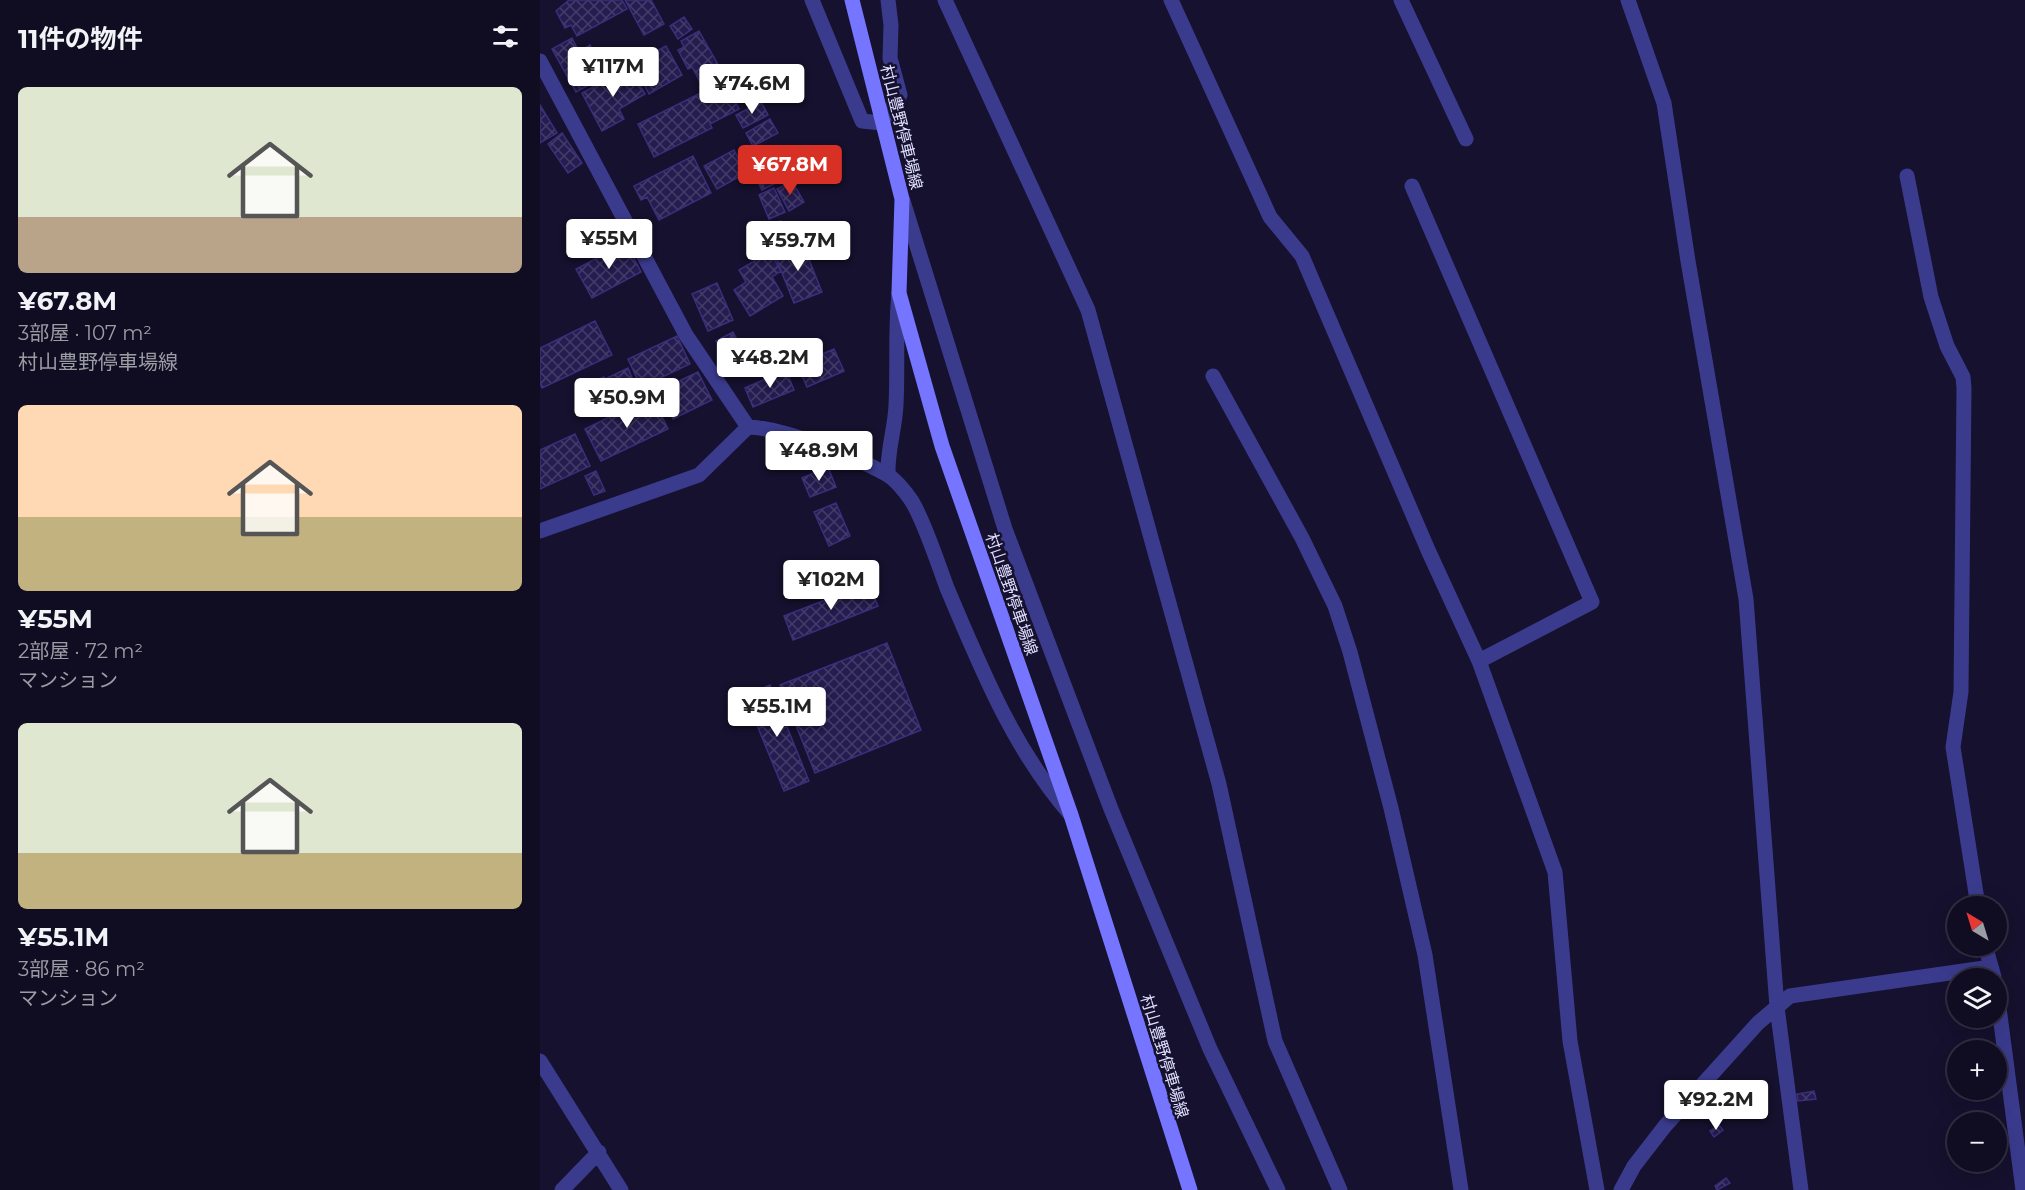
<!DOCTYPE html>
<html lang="ja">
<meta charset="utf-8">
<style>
:root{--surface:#100d22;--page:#1e1b2f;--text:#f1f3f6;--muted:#9c9ca5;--line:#302d40;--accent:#d93025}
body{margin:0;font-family:Montserrat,"Noto Sans JP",sans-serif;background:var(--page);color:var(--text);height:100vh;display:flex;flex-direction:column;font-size:22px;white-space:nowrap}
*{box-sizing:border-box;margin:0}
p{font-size:20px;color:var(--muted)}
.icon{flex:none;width:33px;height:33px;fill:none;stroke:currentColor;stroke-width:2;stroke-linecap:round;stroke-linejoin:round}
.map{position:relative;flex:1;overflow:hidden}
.sheet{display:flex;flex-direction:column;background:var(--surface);width:540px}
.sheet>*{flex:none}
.needle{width:39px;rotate:322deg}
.controls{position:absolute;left:1407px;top:896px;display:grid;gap:12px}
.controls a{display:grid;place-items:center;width:60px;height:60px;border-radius:50%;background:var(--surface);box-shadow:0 6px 24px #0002,0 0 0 2px var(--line);font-size:30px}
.price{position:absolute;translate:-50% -51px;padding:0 14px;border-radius:6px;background:#fff;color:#222;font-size:20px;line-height:39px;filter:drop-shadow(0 2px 3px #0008)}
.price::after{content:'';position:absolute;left:50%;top:36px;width:18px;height:14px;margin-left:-9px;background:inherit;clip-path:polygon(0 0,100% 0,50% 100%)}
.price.current{background:var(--accent);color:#fff}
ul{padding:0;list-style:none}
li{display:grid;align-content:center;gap:12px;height:318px;padding:0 18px}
li span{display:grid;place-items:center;height:186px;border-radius:9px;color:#555}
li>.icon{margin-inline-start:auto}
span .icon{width:108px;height:108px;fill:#fffc;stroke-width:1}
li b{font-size:26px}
h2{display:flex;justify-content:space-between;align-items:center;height:72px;padding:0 18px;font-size:26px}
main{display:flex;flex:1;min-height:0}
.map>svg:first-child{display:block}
.building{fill:url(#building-cross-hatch);stroke:#3b2e7c;stroke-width:1.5}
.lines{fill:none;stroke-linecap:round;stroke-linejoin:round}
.minor{stroke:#3b3b8e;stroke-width:15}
.tertiary{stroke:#3b3b8e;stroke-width:15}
.secondary{stroke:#7575ff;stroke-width:15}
.labels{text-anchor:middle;stroke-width:5;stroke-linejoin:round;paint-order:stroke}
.street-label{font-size:16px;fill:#e0deff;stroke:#15112e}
</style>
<main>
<section class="sheet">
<h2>11件の物件<svg class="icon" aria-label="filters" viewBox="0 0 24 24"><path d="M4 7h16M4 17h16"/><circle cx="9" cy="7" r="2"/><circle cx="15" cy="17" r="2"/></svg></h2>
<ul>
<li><span style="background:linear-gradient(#dfe7d0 70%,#b9a48a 0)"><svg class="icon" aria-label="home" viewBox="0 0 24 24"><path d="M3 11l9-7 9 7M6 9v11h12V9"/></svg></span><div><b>¥67.8M</b><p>3部屋 · 107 m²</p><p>村山豊野停車場線</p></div></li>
<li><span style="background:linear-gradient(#ffd9b3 60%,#c2b280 0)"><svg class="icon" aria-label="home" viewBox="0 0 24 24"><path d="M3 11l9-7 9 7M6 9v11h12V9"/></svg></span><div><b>¥55M</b><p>2部屋 · 72 m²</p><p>マンション</p></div></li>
<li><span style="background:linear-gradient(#dfe7d0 70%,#c2b280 0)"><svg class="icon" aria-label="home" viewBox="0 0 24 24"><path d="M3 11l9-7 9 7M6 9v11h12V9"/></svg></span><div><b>¥55.1M</b><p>3部屋 · 86 m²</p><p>マンション</p></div></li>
</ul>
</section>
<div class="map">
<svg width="1485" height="1190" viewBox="0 0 1485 1190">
<defs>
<pattern id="building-cross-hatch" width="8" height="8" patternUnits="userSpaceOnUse" patternTransform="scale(1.5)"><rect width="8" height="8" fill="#251c4f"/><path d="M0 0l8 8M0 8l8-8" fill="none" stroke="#443d69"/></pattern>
</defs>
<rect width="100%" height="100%" fill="#15112e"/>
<!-- building -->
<path class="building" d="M29,0H82L87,9L37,36L31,25L25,28L16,11Z
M85,0H111L124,24L104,35Z
M144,17L152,29L138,39L130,26Z
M159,31L184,75L163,87L152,67L148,69L138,50L144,47L141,41Z
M32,38L39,52L50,45L67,75L36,92L12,49Z
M126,46L142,75L109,94L93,64Z
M90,67L105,94L79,109L84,119L62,131L42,93Z
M185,81L199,109L170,124L172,128L114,157L98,124Z
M221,102L228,115L203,128L196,115Z
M0,105L17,133L0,143Z
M230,119L238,133L213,146L206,133Z
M22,133L42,163L28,173L8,144Z
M235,146L250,176L222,190L207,161Z
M194,150L206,173L177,189L164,166Z
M153,156L171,193L119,220L107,197L101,200L94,186Z
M252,181L264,202L249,211L237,189Z
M234,188L245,212L229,219L219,195Z
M241,221L245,233L235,237L230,225Z
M262,242L282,292L254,303L234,253Z
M86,243L101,272L52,298L36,269Z
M230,252L241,271L232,277L243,296L210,316L194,290L206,282L199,270Z
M177,283L193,320L168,331L152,294Z
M55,321L72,355L2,388L0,383V348Z
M193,332L208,360L190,368L176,341Z
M137,336L150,364L101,387L88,359Z
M294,349L304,371L267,387L257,365Z
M88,368L97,390L77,399L67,378Z
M246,370L254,390L213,407L205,388Z
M158,372L172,400L133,419L120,390Z
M64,377L73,400L58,406L49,383Z
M112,396L128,429L61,461L45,429Z
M35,434L50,466L0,489V450Z
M288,467L296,487L270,497L262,478Z
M56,471L65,491L54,495L45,476Z
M296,503L310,536L289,546L274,512Z
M329,583L338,606L253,640L244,616Z
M347,643L381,730L275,773L240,685Z
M230,685L269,781L244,791L205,696Z
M1274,1091L1276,1099L1258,1101L1257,1094Z
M1179,1125L1183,1130L1174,1137L1170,1131Z
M1186,1178L1190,1183L1177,1190L1175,1186Z"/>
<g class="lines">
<!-- minor -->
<path class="minor" d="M272,0L322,121L342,123L360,95L350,58L351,25L348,0
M405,0L548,310L679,784L735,1041L800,1190
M631,0L730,217L762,256L888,550L939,661L1015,872L1030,1041L1057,1190
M861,0L926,139
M1088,0L1124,103L1148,261L1206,599L1237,1007L1261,1190
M1367,176L1391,297L1407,346L1423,377L1424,388L1421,692L1413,747L1438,906
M872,186L1052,602L939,661
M363,201L465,529L571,809L670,1049L738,1190
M673,376L762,538L795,606L810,652L851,808L885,955L921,1190
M348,475C347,451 355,429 356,405C358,367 355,332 359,293
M0,531L159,475L208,427
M1445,945L1454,977
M1456,985L1483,1190
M0,1061L81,1190
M22,1190L59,1152
M1081,1190L1094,1166L1125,1126L1218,1023L1250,996L1451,967"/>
<!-- tertiary -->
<path class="tertiary" d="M0,61L146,335L208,427C243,428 314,456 346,474C354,478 365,491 371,500C384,520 398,564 407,588C441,668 473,749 531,815"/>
<!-- secondary -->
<path class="secondary" d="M312,0L362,199L359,293L402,446L531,815L650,1190"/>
</g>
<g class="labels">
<!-- street labels -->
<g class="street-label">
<text transform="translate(362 127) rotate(76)" y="6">村山豊野停車場線</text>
<text transform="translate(472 594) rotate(71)" y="6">村山豊野停車場線</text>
<text transform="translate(625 1056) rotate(73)" y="6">村山豊野停車場線</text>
</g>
</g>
</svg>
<div class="controls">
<a><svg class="needle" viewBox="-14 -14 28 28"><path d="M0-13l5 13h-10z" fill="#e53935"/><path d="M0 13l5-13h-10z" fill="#9c9ca5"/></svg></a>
<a><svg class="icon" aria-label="layers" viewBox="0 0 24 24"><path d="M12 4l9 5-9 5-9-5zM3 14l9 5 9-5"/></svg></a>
<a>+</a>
<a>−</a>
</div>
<b class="price" style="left:73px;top:98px">¥117M</b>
<b class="price" style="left:212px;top:115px">¥74.6M</b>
<b class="price current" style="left:250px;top:196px">¥67.8M</b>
<b class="price" style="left:69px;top:270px">¥55M</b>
<b class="price" style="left:258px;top:272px">¥59.7M</b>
<b class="price" style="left:230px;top:389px">¥48.2M</b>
<b class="price" style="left:87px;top:429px">¥50.9M</b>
<b class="price" style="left:279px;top:482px">¥48.9M</b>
<b class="price" style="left:291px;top:611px">¥102M</b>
<b class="price" style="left:237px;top:738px">¥55.1M</b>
<b class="price" style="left:1176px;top:1131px">¥92.2M</b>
</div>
</main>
